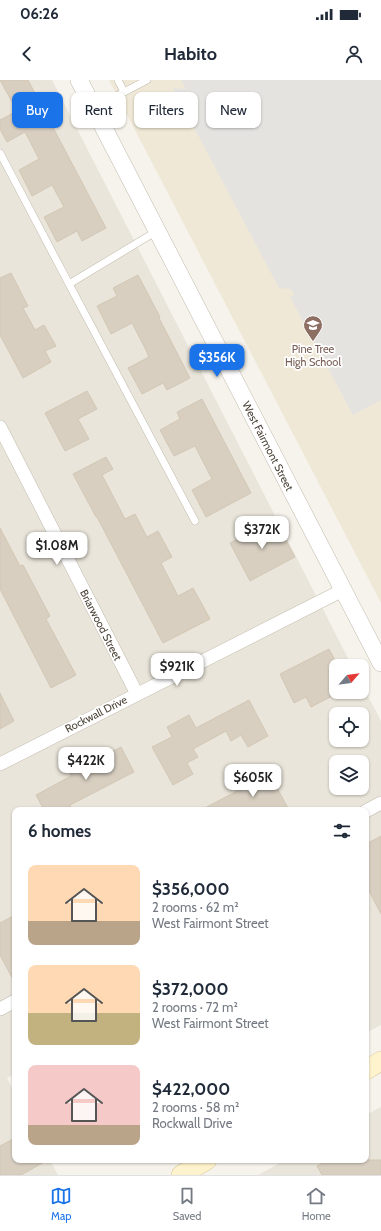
<!DOCTYPE html>
<meta charset="utf-8">
<style>
:root{--surface:#fff;--page:#f6f6f7;--text:#1f2937;--muted:#747a83;--line:#e0e1e3;--accent:#1a73e8}
body{margin:0;font-family:Cabin,sans-serif;background:var(--page);color:var(--text);height:100vh;display:flex;flex-direction:column;font-size:15px;white-space:nowrap}
*{box-sizing:border-box;margin:0}
p{font-size:13px;color:var(--muted)}
.icon{flex:none;width:22px;height:22px;fill:none;stroke:currentColor;stroke-width:2;stroke-linecap:round;stroke-linejoin:round}
.map{position:relative;flex:1;overflow:hidden}
.panel{position:absolute;left:12px;top:727px;width:357px;height:356px;display:flex;flex-direction:column;background:var(--surface);border-radius:8px;box-shadow:0 1px 3px #0004}
.panel>*{flex:none}
.banner{position:absolute;left:12px;top:12px;width:357px;height:36px;display:flex;gap:8px}
.needle{width:26px;rotate:62deg}
.tools{position:absolute;left:329px;top:579px;display:grid;gap:8px}
.tools a{display:grid;place-items:center;width:40px;height:40px;border-radius:8px;background:var(--surface);box-shadow:0 1px 3px #0004;font-size:20px}
.price{position:absolute;translate:-50% -34px;padding:0 9px;border-radius:8px;background:#fff;color:#222;font-size:13px;line-height:26px;filter:drop-shadow(0 1px 2px #0008)}
.price::after{content:'';position:absolute;left:50%;top:24px;width:12px;height:9px;margin-left:-6px;background:inherit;clip-path:polygon(0 0,100% 0,50% 100%)}
.price.on{background:var(--accent);color:#fff}
ul{padding:0;list-style:none}
li{display:flex;align-items:center;gap:12px;height:100px;padding:0 16px}
li span{display:grid;place-items:center;flex:none;width:112px;height:80px;border-radius:8px;color:#555}
li>.icon{margin-inline-start:auto}
span .icon{width:48px;height:48px;fill:#fffc;stroke-width:1}
li b{font-size:17px}
h2{display:flex;justify-content:space-between;align-items:center;height:48px;padding:0 16px;font-size:17px}
.chip{padding:0 14px;border-radius:8px;background:var(--surface);box-shadow:0 1px 3px #0004;font-size:14px;line-height:36px}
.chip.on{background:var(--accent);color:#fff}
.status{display:flex;justify-content:space-between;align-items:center;height:28px;padding:0 20px;background:var(--surface);direction:ltr}
.status svg{height:11px;fill:currentColor}
header{display:flex;justify-content:space-between;align-items:center;height:52px;padding:0 16px;background:var(--surface);font-size:18px;font-weight:700}
.menu{display:flex;justify-content:space-around;align-items:center;height:56px;border-top:1px solid var(--line);background:var(--surface);font-size:11px;color:var(--muted)}
.menu a{display:grid;justify-items:center;gap:2px}
.menu .on{color:var(--accent)}
.map>svg:first-child{display:block}
.residential{fill:#eae5da;fill-rule:evenodd}
.education{fill:#efe8d6}
.parking{fill:#e5e3e0}
.building{fill:#d8cfc1;stroke:#d3c7b4}
.lines{fill:none;stroke-linecap:round;stroke-linejoin:round}
.service-casing{stroke:#c2bbae;stroke-width:8}
.minor-casing{stroke:#c2bbae;stroke-width:14}
.tertiary-casing{stroke:#c2bbae;stroke-width:18}
.secondary-casing{stroke:#d6c79b;stroke-width:20}
.service{stroke:#fff;stroke-width:7}
.minor{stroke:#fff;stroke-width:13}
.tertiary{stroke:#fff;stroke-width:17}
.secondary{stroke:#fff3cd;stroke-width:19}
.labels{text-anchor:middle;stroke-width:3.5;stroke-linejoin:round;paint-order:stroke}
.education-label{font-size:11px;fill:#785e54;stroke:#fff}
.street-label{font-size:11px;fill:#4b4439;stroke:#fff}
</style>
<div class="status"><b>06:26</b><svg viewBox="0 0 49 12"><path d="M0 12V9h3v3zM5 12V6h3v6zM10 12V3h3v9zM15 12V0h3v12zM26 1h20v11H26zM47 4h2v5h-2z"/></svg></div>
<header><svg class="icon" aria-label="back" viewBox="0 0 24 24"><path d="M15 5l-7 7 7 7"/></svg>Habito<svg class="icon" aria-label="person" viewBox="0 0 24 24"><circle cx="12" cy="8" r="4"/><path d="M4 21q1-7 8-7t8 7"/></svg></header>
<div class="map">
<svg width="381" height="1095" viewBox="0 0 381 1095">
<rect width="100%" height="100%" fill="#f6f3ec"/>
<!-- residential -->
<path class="residential" d="M0,0H52L352,586H336V612H362V605L381,641V945L366,953V730H15V994L7,998L15,1014V1080H50L58,1095H0ZM336,634H362V660H336ZM336,682H362V708H336Z
M381,1027V1095H258L285,1080H366V1035Z"/>
<!-- education -->
<path class="education" d="M109,0H381V523Z"/>
<!-- parking -->
<path class="parking" d="M181,0H381V320L353,335L290,217L294,215L291,209L279,208L173,8L186,9Z"/>
<!-- building -->
<path class="building" d="M0,0H28L106,148L82,161L77,151L57,162L44,137L64,127L52,105L32,116L19,90L39,79L25,52L7,62L0,49V40L17,31Z
M11,193L28,226L23,228L35,250L44,245L56,266L45,271L51,282L23,298L0,255V198Z
M138,195L160,237L159,238L190,298L167,310L163,303L142,314L128,288L149,277L146,270L132,243L111,254L97,226L117,216L113,208Z
M87,311L97,329L78,339L89,359L65,371L45,333Z
M202,319L251,413L206,437L192,410L212,399L195,366L174,376L160,350L180,339L177,332Z
M106,377L113,389L102,395L125,439L135,434L147,457L158,451L172,477L161,483L178,516L193,508L210,539L163,563L97,437H96L73,394Z
M275,440L295,477L250,501L230,463Z
M0,448L20,486L23,485L50,536L46,539L76,595L51,608L0,509Z
M329,569L336,582V614L311,627L306,617L294,623L280,594Z
M0,613L14,641L0,649Z
M249,620L268,656L248,667L241,655L231,661L226,651L193,669L198,677L187,683L193,694L173,705L152,667L172,657L167,647L189,635L196,648Z
M121,667L134,692L70,725L72,730H44L36,715L71,696L70,694Z
M269,693L289,730H201L241,709V708Z
M381,756V834L366,805V764Z
M15,835V903L0,875V843Z
M15,1058V1080H48L21,1095H0V1066Z
M329,1080H381V1095H322L317,1086Z"/>
<g class="lines">
<!-- service casing -->
<g class="service-casing">
<path id="service" d="M118,0L124,12
M94,28L147,0
M0,73L69,204L157,151
M69,204L195,441"/>
</g>
<!-- minor casing -->
<g class="minor-casing">
<path id="minor" d="M0,347L137,614
M0,684L343,510
M366,731L381,723
M0,929L15,921"/>
</g>
<!-- tertiary casing -->
<g class="tertiary-casing">
<path id="tertiary" d="M79,0L381,583"/>
</g>
<!-- secondary casing -->
<g class="secondary-casing">
<path id="secondary" d="M366,990L381,981
M181,1095L207,1080"/>
</g>
<!-- service -->
<use href="#service" class="service"/>
<!-- minor -->
<use href="#minor" class="minor"/>
<!-- tertiary -->
<use href="#tertiary" class="tertiary"/>
<!-- secondary -->
<use href="#secondary" class="secondary"/>
</g>
<!-- icons -->
<defs>
<g id="school-pin" transform="scale(1)"><path d="M0 17L-7.5 6A9.5 9.5 0 1 1 7.5 6Z" fill="#8d6e63" stroke="#fff"/><path d="M0-5L7-2L0 1L-7-2ZM-4 1L0 2.5L4 1V4Q0 6-4 4Z" fill="#fff"/></g>
</defs>
<g fill-rule="evenodd">
<use href="#school-pin" x="313" y="245"/>
</g>
<g class="labels">
<!-- education labels -->
<g class="education-label">
<text x="313" y="273">Pine Tree<tspan x="313" dy="13">High School</tspan></text>
</g>
<!-- street labels -->
<g class="street-label">
<text transform="translate(268 366) rotate(63)" y="4">West Fairmont Street</text>
<text transform="translate(101 545) rotate(63)" y="4">Briarwood Street</text>
<text transform="translate(96 634) rotate(-27)" y="4">Rockwall Drive</text>
</g>
</g>
</svg>
<div class="tools">
<a><svg class="needle" viewBox="-14 -14 28 28"><path d="M0-13l5 13h-10z" fill="#e53935"/><path d="M0 13l5-13h-10z" fill="#747a83"/></svg></a>
<a><svg class="icon" aria-label="locate" viewBox="0 0 24 24"><circle cx="12" cy="12" r="6"/><path d="M12 2v4M12 18v4M2 12h4M18 12h4"/></svg></a>
<a><svg class="icon" aria-label="layers" viewBox="0 0 24 24"><path d="M12 4l9 5-9 5-9-5zM3 14l9 5 9-5"/></svg></a>
</div>
<b class="price on" style="left:217px;top:298px">$356K</b>
<b class="price" style="left:262px;top:470px">$372K</b>
<b class="price" style="left:57px;top:486px">$1.08M</b>
<b class="price" style="left:177px;top:607px">$921K</b>
<b class="price" style="left:86px;top:701px">$422K</b>
<b class="price" style="left:253px;top:718px">$605K</b>
<div class="banner">
<a class="chip on">Buy</a>
<a class="chip">Rent</a>
<a class="chip">Filters</a>
<a class="chip">New</a>
</div>
<section class="panel">
<h2>6 homes<svg class="icon" aria-label="filters" viewBox="0 0 24 24"><path d="M4 7h16M4 17h16"/><circle cx="9" cy="7" r="2"/><circle cx="15" cy="17" r="2"/></svg></h2>
<ul>
<li><span style="background:linear-gradient(#ffd9b3 70%,#b9a48a 0)"><svg class="icon" aria-label="home" viewBox="0 0 24 24"><path d="M3 11l9-7 9 7M6 9v11h12V9"/></svg></span><div><b>$356,000</b><p>2 rooms · 62 m²</p><p>West Fairmont Street</p></div></li>
<li><span style="background:linear-gradient(#ffd9b3 60%,#c2b280 0)"><svg class="icon" aria-label="home" viewBox="0 0 24 24"><path d="M3 11l9-7 9 7M6 9v11h12V9"/></svg></span><div><b>$372,000</b><p>2 rooms · 72 m²</p><p>West Fairmont Street</p></div></li>
<li><span style="background:linear-gradient(#f6c9c9 75%,#b9a48a 0)"><svg class="icon" aria-label="home" viewBox="0 0 24 24"><path d="M3 11l9-7 9 7M6 9v11h12V9"/></svg></span><div><b>$422,000</b><p>2 rooms · 58 m²</p><p>Rockwall Drive</p></div></li>
</ul>
</section>
</div>
<nav class="menu">
<a class="on"><svg class="icon" aria-label="map" viewBox="0 0 24 24"><path d="M3 6l6-2 6 2 6-2v14l-6 2-6-2-6 2zM9 4v14M15 6v14"/></svg>Map</a>
<a><svg class="icon" aria-label="saved" viewBox="0 0 24 24"><path d="M7 4h10v16l-5-4-5 4z"/></svg>Saved</a>
<a><svg class="icon" aria-label="home" viewBox="0 0 24 24"><path d="M3 11l9-7 9 7M6 9v11h12V9"/></svg>Home</a>
</nav>
